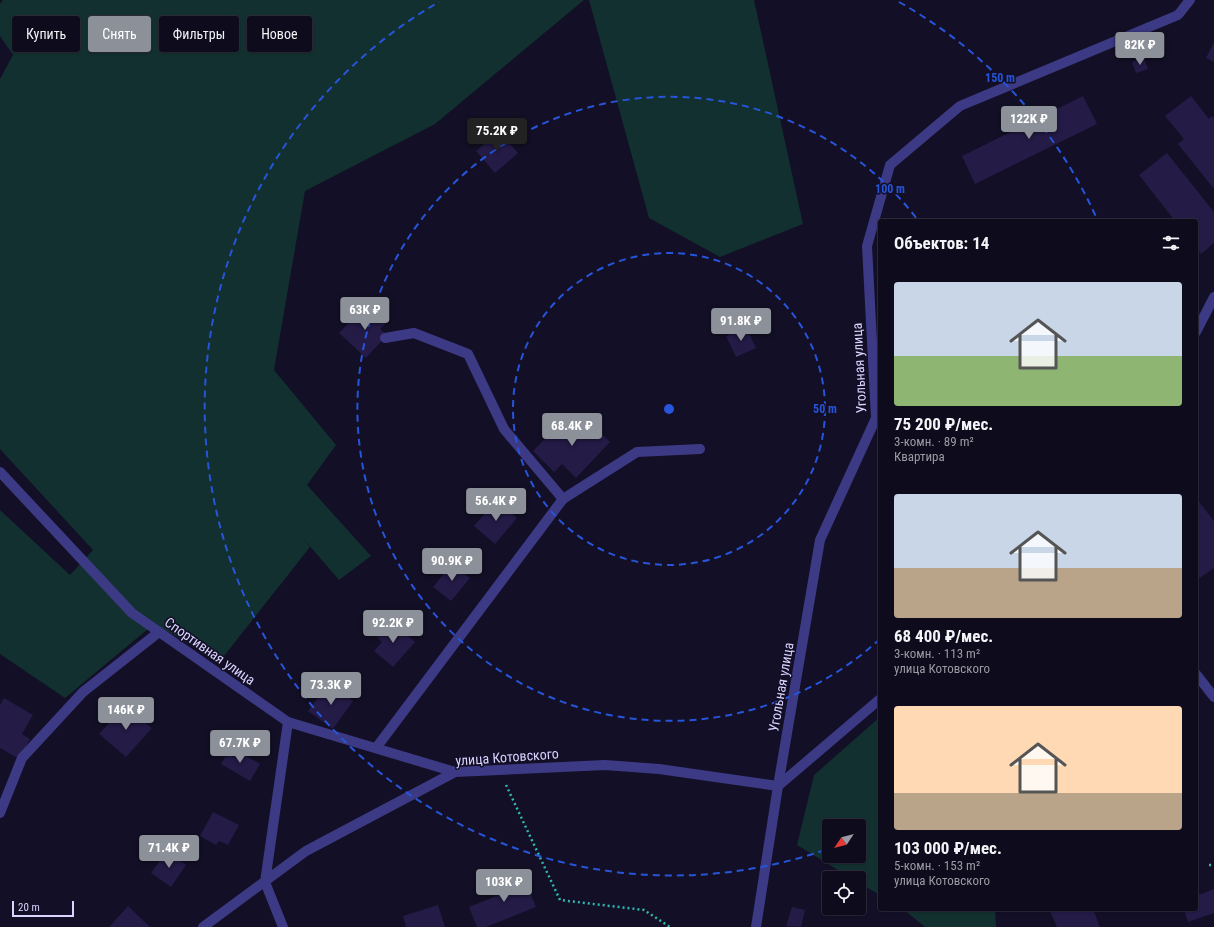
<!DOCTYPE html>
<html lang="ru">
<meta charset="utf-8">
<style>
:root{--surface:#0e0b1c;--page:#1c1929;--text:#f1f3f6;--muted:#9b9ba3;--line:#2e2b3b;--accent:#8c9099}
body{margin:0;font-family:"Roboto Condensed",sans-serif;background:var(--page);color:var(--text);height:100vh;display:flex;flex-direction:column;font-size:15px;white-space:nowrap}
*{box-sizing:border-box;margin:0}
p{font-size:13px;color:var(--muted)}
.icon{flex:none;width:22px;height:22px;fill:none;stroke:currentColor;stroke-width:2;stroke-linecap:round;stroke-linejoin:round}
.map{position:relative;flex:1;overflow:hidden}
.side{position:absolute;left:878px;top:219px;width:320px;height:692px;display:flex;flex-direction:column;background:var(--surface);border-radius:4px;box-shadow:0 1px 3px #0004,0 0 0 1px var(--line)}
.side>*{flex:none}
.hud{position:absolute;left:12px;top:16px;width:380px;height:36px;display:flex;gap:8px}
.needle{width:26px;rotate:235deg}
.controls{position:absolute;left:822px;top:819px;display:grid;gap:8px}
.controls a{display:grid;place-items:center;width:44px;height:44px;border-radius:4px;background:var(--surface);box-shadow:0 1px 3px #0004,0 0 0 1px var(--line);font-size:20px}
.scale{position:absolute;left:12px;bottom:10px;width:62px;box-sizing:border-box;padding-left:4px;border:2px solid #d9d4ff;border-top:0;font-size:11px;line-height:14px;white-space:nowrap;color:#d9d4ff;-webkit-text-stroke:3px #130f26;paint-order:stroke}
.price{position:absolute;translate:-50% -34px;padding:0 9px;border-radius:4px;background:var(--accent);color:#fff;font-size:13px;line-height:26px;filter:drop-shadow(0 1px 2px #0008)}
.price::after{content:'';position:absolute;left:50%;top:24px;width:12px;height:9px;margin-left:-6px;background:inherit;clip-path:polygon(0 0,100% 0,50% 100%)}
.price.on{background:#222;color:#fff}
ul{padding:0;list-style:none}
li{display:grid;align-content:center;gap:8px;height:212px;padding:0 16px}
li span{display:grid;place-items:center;height:124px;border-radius:4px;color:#555}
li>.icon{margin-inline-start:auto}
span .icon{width:72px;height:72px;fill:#fffc;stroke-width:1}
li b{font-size:17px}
h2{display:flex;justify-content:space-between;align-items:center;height:48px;padding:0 16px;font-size:17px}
.pill{padding:0 14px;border-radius:4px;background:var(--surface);box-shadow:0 1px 3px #0004,0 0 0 1px var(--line);font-size:14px;line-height:36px}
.pill.on{background:var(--accent);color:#fff}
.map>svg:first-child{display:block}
.green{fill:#12302f;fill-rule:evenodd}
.building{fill:#241b47}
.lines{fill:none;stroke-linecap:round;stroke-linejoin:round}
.path{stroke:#2fb8b0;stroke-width:2.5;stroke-dasharray:2 3;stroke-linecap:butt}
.service{stroke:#3d3a85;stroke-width:10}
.minor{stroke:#3d3a85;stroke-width:10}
.ring{fill:none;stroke:#2655da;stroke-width:2;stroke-dasharray:7 5}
.labels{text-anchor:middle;stroke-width:3;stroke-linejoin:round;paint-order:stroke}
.street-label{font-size:14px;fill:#d9d4ff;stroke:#130f26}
.centre{fill:#2655da;stroke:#130f26;stroke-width:2}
.ring-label{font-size:12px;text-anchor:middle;font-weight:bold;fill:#2655da;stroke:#130f26;stroke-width:3;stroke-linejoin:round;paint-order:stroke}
</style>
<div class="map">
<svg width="1214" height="927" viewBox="0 0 1214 927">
<rect width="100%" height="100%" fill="#130f26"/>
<!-- green -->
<path class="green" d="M3,0H584L435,124L305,191L274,370L336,445L307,485L371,556L339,580L302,537L310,547L220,661L154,624L65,698L0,654V510L70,575L93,550L0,449V79L13,55L0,36V4Z
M589,0H754L803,224L720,257L649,218Z
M880,717V895L859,883V878H851L797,845L814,775ZM829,826H859V856H829Z
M903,909H995L996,927H925Z"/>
<!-- building -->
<path class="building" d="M1214,42V62L1206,58Z
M1144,58L1148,69L1136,73L1132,62Z
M1083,96L1097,124L975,184L962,156Z
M1191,96L1209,119L1212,116L1214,118V189L1178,144L1184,139L1165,116Z
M499,131L518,153L495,173L476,151Z
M1167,153L1214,212V243L1201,254L1196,247V221H1175L1139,175Z
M366,305L386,323L380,329L387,335L366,358L339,333Z
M746,327L756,348L736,357L726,336Z
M580,414L610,442L576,478L562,464L554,472L533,451L557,426L564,431Z
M1196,498L1214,521V568L1200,578L1196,573Z
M496,500L517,518L495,544L474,526Z
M452,564L470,578L451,601L433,587Z
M390,620L415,642L393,667L374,651L382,642L376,636Z
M328,684L353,701L333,729L308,711Z
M4,698L33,715L22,734L30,739L19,759L0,748V705Z
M125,705L152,728L126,757L99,734Z
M231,747L260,764L250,781L221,764Z
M213,812L239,825L228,845L219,841L216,845L200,836Z
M167,851L186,865L171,887L151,873Z
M522,873L536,907L486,927H477L469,907L501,894L497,883Z
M1214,889V913L1188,922L1184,909H1196V896Z
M438,905L445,927H406L403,916Z
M128,906L150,927H109Z
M792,907L805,910L801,927L786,926Z
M1049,909H1093L1100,927H1057Z"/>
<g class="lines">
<!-- path -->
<path class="path" d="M506,785L560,900L644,910L670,927
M1209,865H1214"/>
<!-- service -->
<path class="service" d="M1196,332L1214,297
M385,338L414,333L468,354L504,429L563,499L637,452L700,449
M1196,674L1214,697
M778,786L880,699
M0,813L22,758L83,692L159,632"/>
<!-- minor -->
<path class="minor" d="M0,472L132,613L288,722L455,772
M376,748L563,499
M203,927L306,851L455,772L605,765L659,769L778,786
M283,927L265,882L288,722
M756,927L778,786L820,540L876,418L867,246L890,165L960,106L1178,15L1190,0"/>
</g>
<!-- distance rings -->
<g class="ring">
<circle cx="669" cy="409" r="156"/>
<path d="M880 639A312 312 0 1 1 917 219"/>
<path d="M825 850A468 468 0 0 1 439 2M899 2A468 468 0 0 1 1097 219"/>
</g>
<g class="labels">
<!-- street labels -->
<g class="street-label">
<text transform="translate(859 368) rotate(-93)" y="5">Угольная улица</text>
<text transform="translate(210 651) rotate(35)" y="5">Спортивная улица</text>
<text transform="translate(781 687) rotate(-80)" y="5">Угольная улица</text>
<text transform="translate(507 757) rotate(-4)" y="5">улица Котовского</text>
</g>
</g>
<circle cx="669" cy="409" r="6" class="centre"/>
<g class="ring-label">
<text x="1000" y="82">150 m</text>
<text x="890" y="193">100 m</text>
<text x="825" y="413">50 m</text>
</g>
</svg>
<div class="controls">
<a><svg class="needle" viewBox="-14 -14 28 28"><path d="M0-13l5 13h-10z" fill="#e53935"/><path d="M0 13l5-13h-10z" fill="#9b9ba3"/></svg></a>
<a><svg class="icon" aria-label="locate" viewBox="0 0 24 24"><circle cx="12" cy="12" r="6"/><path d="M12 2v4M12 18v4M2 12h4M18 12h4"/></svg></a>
</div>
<div class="scale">20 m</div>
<b class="price" style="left:1140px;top:66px">82K ₽</b>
<b class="price" style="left:1029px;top:140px">122K ₽</b>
<b class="price on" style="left:497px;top:152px">75.2K ₽</b>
<b class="price" style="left:365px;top:331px">63K ₽</b>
<b class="price" style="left:741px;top:342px">91.8K ₽</b>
<b class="price" style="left:572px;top:447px">68.4K ₽</b>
<b class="price" style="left:496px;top:522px">56.4K ₽</b>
<b class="price" style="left:452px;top:582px">90.9K ₽</b>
<b class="price" style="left:393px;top:644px">92.2K ₽</b>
<b class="price" style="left:331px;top:706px">73.3K ₽</b>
<b class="price" style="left:126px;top:731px">146K ₽</b>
<b class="price" style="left:240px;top:764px">67.7K ₽</b>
<b class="price" style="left:169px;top:869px">71.4K ₽</b>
<b class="price" style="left:504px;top:903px">103K ₽</b>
<div class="hud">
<a class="pill">Купить</a>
<a class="pill on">Снять</a>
<a class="pill">Фильтры</a>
<a class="pill">Новое</a>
</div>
<section class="side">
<h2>Объектов: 14<svg class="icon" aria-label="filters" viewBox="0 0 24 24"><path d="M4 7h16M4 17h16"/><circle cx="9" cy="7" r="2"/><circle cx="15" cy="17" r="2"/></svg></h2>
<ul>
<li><span style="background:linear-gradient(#c9d6e8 60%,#8fb573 0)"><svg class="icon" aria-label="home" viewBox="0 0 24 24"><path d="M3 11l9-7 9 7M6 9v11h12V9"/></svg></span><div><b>75 200 ₽/мес.</b><p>3-комн. · 89 m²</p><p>Квартира</p></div></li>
<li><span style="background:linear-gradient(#c9d6e8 60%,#b9a48a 0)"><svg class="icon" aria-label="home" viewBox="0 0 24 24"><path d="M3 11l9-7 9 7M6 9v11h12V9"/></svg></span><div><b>68 400 ₽/мес.</b><p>3-комн. · 113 m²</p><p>улица Котовского</p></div></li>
<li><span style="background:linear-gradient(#ffd9b3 70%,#b9a48a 0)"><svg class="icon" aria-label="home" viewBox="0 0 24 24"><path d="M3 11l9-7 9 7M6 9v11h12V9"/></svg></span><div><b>103 000 ₽/мес.</b><p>5-комн. · 153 m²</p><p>улица Котовского</p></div></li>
</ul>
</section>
</div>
